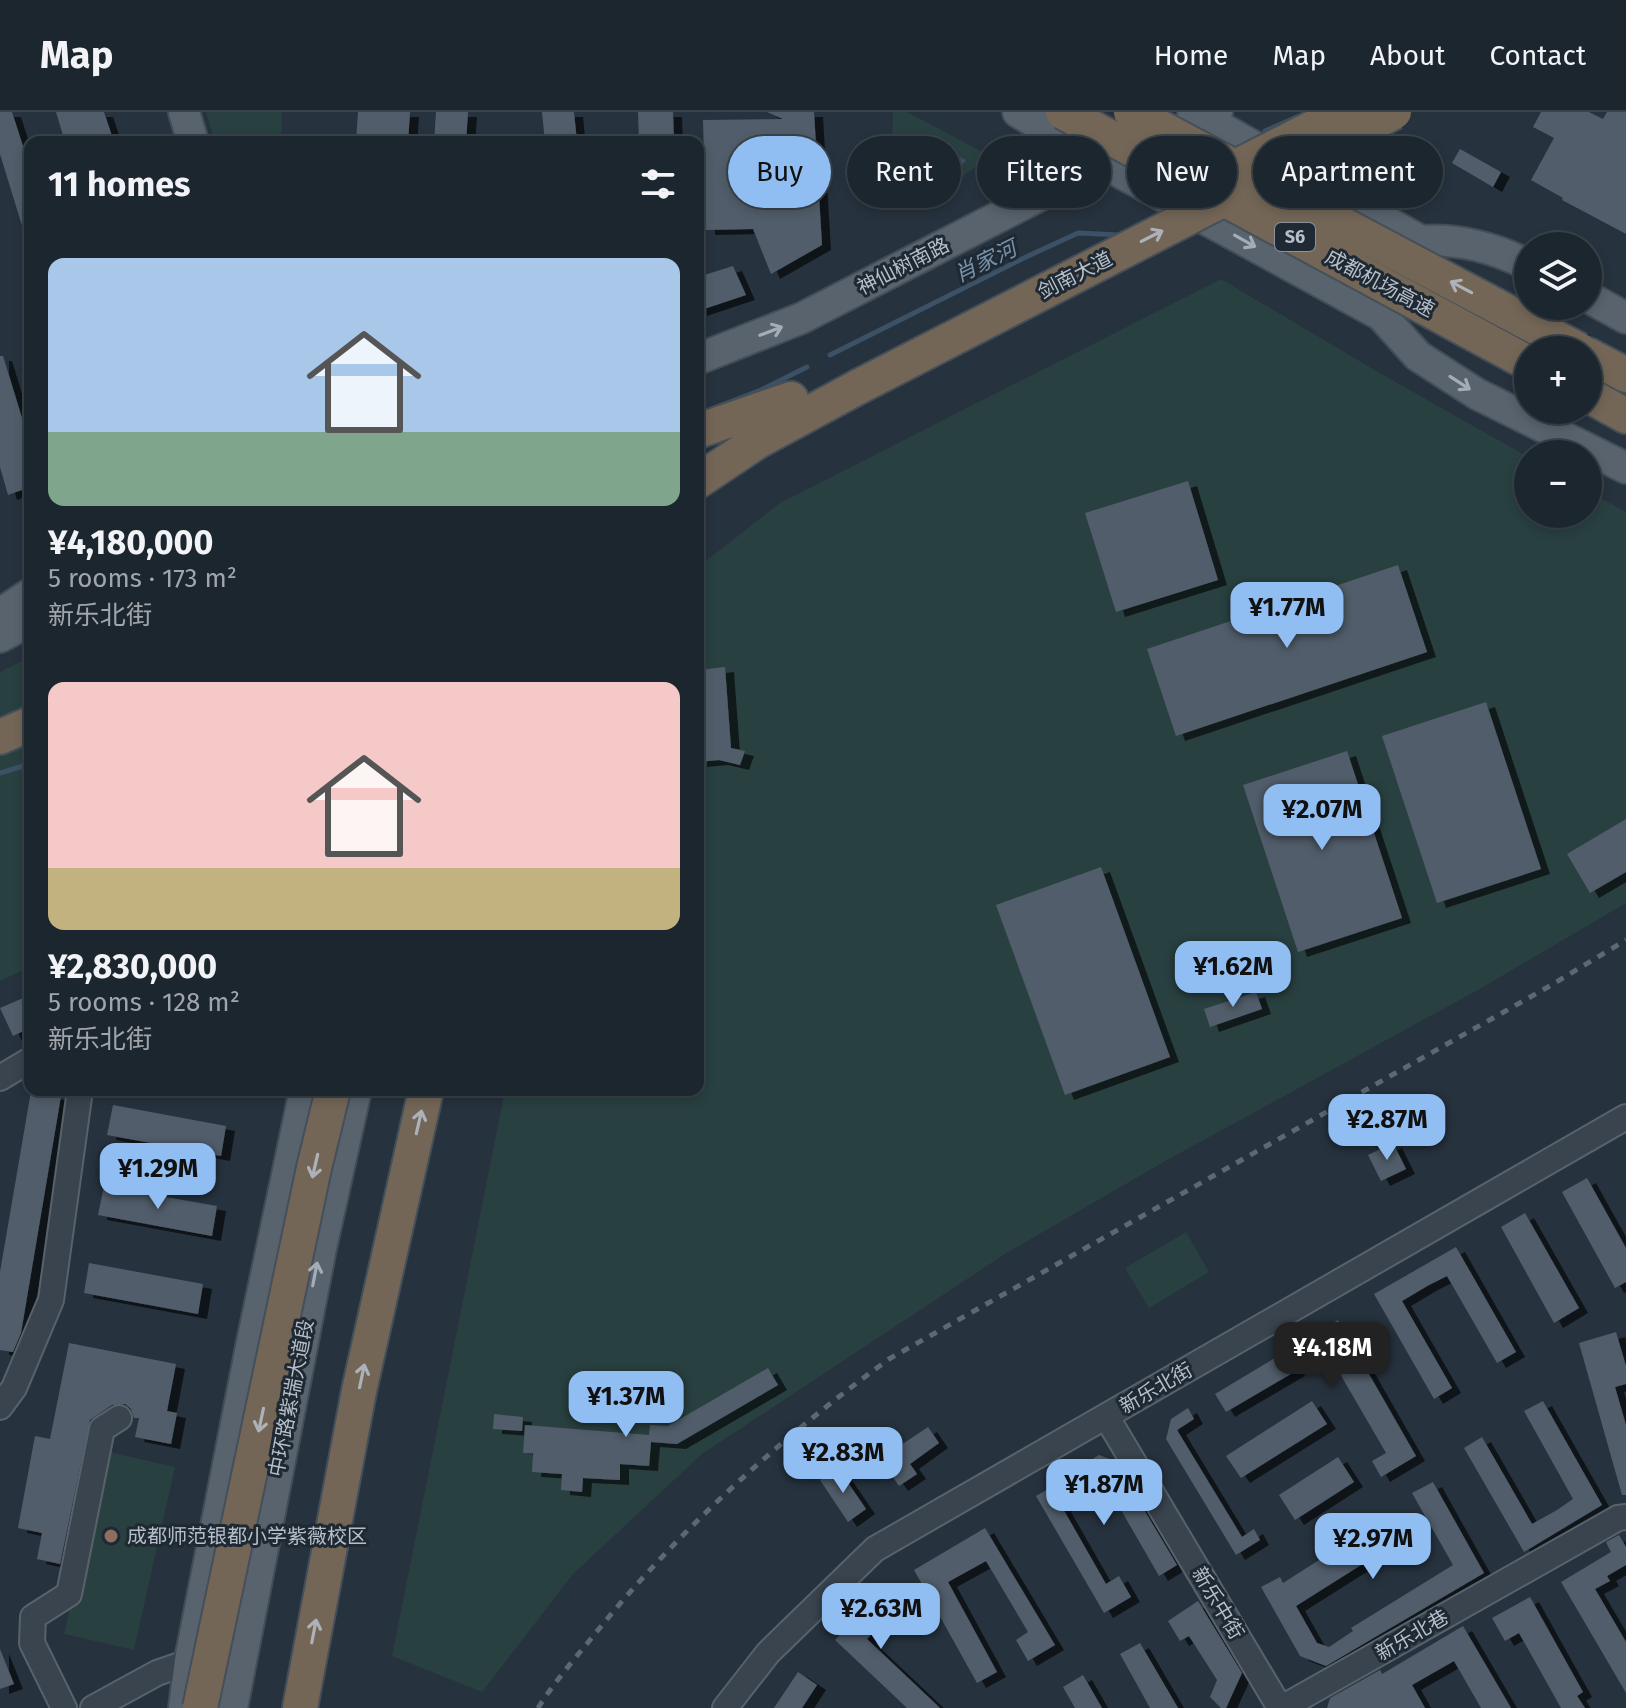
<!DOCTYPE html>
<meta charset="utf-8">
<style>
:root{--surface:#1c262e;--page:#29323a;--text:#f1f3f6;--muted:#a0a5aa;--line:#3a434a;--accent:#91bef2}
body{margin:0;font-family:"Fira Sans","Noto Sans SC",sans-serif;background:var(--page);color:var(--text);height:100vh;display:flex;flex-direction:column;font-size:30px;white-space:nowrap}
*{box-sizing:border-box;margin:0}
p{font-size:26px;color:var(--muted)}
.icon{flex:none;width:44px;height:44px;fill:none;stroke:currentColor;stroke-width:2;stroke-linecap:round;stroke-linejoin:round}
.map{position:relative;flex:1;overflow:hidden}
.side{position:absolute;left:24px;top:24px;width:680px;height:960px;display:flex;flex-direction:column;background:var(--surface);border-radius:16px;box-shadow:0 4px 12px #0003,0 0 0 2px var(--line)}
.side>*{flex:none}
.hud{position:absolute;left:728px;top:24px;width:760px;height:72px;display:flex;gap:16px}
.buttons{position:absolute;left:1514px;top:120px;display:grid;gap:16px}
.buttons a{display:grid;place-items:center;width:88px;height:88px;border-radius:50%;background:var(--surface);box-shadow:0 4px 12px #0003,0 0 0 2px var(--line);font-size:40px}
.price{position:absolute;translate:-50% -68px;padding:0 18px;border-radius:16px;background:var(--accent);color:#111;font-size:26px;line-height:52px;filter:drop-shadow(0 2px 4px #0008)}
.price::after{content:'';position:absolute;left:50%;top:48px;width:24px;height:18px;margin-left:-12px;background:inherit;clip-path:polygon(0 0,100% 0,50% 100%)}
.price.current{background:#222;color:#fff}
ul{padding:0;list-style:none}
li{display:grid;align-content:center;gap:16px;height:424px;padding:0 24px}
li span{display:grid;place-items:center;height:248px;border-radius:16px;color:#555}
li>.icon{margin-inline-start:auto}
span .icon{width:144px;height:144px;fill:#fffc;stroke-width:1}
li b{font-size:34px}
h2{display:flex;justify-content:space-between;align-items:center;height:96px;padding:0 24px;font-size:34px}
.pill{padding:0 28px;border-radius:36px;background:var(--surface);box-shadow:0 4px 12px #0003,0 0 0 2px var(--line);font-size:28px;line-height:72px}
.pill.current{background:var(--accent);color:#111}
header{display:flex;align-items:center;gap:48px;box-sizing:border-box;height:112px;padding:0 40px;background:var(--surface);border-bottom:2px solid var(--line)}
header strong{font-size:38px}
nav{display:flex;gap:44px;margin-inline-start:auto;font-size:28px}
.map>svg:first-child{display:block}
.green{fill:#294040}
.water{fill:#3c5165}
.lines{fill:none;stroke-linecap:round;stroke-linejoin:round}
.stream{stroke:#3c5165;stroke-width:5}
.building{fill:#515d6b;filter:url(#shadow)}
.minor-casing{stroke:#58626c;stroke-width:28}
.major-casing{stroke:#434d57;stroke-width:34}
.highway-casing{stroke:#454f59;stroke-width:38}
.minor{stroke:#3a444e;stroke-width:24}
.major{stroke:#58636e;stroke-width:30}
.highway{stroke:#736657;stroke-width:34}
.rail{stroke:#5c6874;stroke-width:5;stroke-dasharray:8 8;stroke-linecap:butt}
.highway-bridge-casing{stroke:#454f59;stroke-width:38;stroke-linecap:butt}
.highway-bridge{stroke:#736657;stroke-width:34}
.oneway{stroke:#acb2b8}
.oneway2{stroke:#a3adb7}
.education-dot{fill:#8d6e63;stroke:#1f2933;stroke-width:3}
.labels{text-anchor:middle;stroke-width:6;stroke-linejoin:round;paint-order:stroke}
.shield{fill:#1f2933;stroke:#89929c;stroke-width:2}
.shield-label{font-size:18px;font-weight:bold;fill:#b6bfc9}
.street-label{font-size:20px;fill:#b6bfc9;stroke:#1f2933}
.poi-label{font-size:20px;fill:#b6bfc9;stroke:#1f2933;text-anchor:start}
.water-label{font-size:22px;font-style:italic;fill:#7891aa;stroke:#1f2933}
</style>
<header>
<strong>Map</strong>
<nav><a>Home</a><a>Map</a><a>About</a><a>Contact</a></nav>
</header>
<div class="map">
<svg width="1626" height="1596" viewBox="0 0 1626 1596">
<defs>
<filter id="shadow"><feDropShadow dx="9" dy="5" stdDeviation="0" flood-color="#0009"/></filter>
</defs>
<rect width="100%" height="100%" fill="#26323e"/>
<!-- green -->
<path class="green" d="M206,0H282L281,30H215Z
M893,0H907L990,44L949,75L898,92L891,88Z
M1221,167L1378,260L1528,345V402H1588V379L1626,400V791L1478,878L1169,1047L1008,1140L702,1342L573,1462L482,1580L392,1544L505,978H698V455L780,391Z
M30,545V855L0,869V560Z
M1186,1120L1209,1160L1149,1196L1125,1156Z
M105,1339L175,1355L134,1538L64,1522Z"/>
<!-- water -->
<path class="water" d="M934,33L966,48L949,67L929,72L926,40Z"/>
<g class="lines">
<!-- stream -->
<path class="stream" d="M1265,19L1297,5
M830,243L1026,145L1078,121L1120,123
M714,296L761,278L807,255
M0,661L23,654L30,643"/>
</g>
<!-- building -->
<path class="building" d="M0,0H12L30,56V129L27,130L0,42Z
M56,0H104L114,30H65Z
M358,0H410L408,30H356Z
M436,0H468L466,30H434Z
M542,0H574L577,30H545Z
M638,0H673L674,30H639Z
M767,0H814L822,133L771,162L753,117L706,118L703,8L783,7Z
M1541,0H1589L1603,7L1607,0H1626V122L1562,88L1563,86L1531,68L1554,26L1533,15Z
M1460,37L1501,60L1493,75L1452,51Z
M733,154L746,183L698,199V165Z
M0,244H3L30,332V375L8,383L0,355Z
M1188,369L1218,468L1116,500L1085,401Z
M1398,453L1427,540L1176,624L1147,537Z
M725,555L731,636L745,639L740,653L719,648L698,650V615L706,614L699,558Z
M1486,590L1541,757L1437,791L1382,624Z
M1347,639L1402,806L1298,840L1243,673Z
M1626,707V760L1590,781L1567,742Z
M1101,755L1170,945L1065,983L996,793Z
M1256,880L1262,897L1210,915L1204,897Z
M30,883V916L13,924L0,896Z
M31,979L61,984L21,1221L13,1240L0,1238V1160Z
M113,993L226,1014L221,1044L107,1023Z
M1393,1031L1406,1057L1381,1069L1368,1043Z
M1587,1066L1626,1136V1170L1615,1176L1562,1080Z
M104,1074L217,1094L212,1124L98,1103Z
M1525,1101L1579,1196L1554,1211L1501,1115Z
M1456,1135L1516,1240L1497,1251L1447,1164L1429,1173L1402,1189L1452,1276L1434,1287L1374,1182Z
M89,1151L203,1172L198,1202L84,1181Z
M1338,1208L1416,1344L1381,1365L1372,1349L1386,1341L1325,1236L1293,1254L1296,1259L1226,1300L1215,1282Z
M1616,1220L1626,1254V1272L1615,1275L1626,1313V1383H1622L1579,1231Z
M69,1231L176,1252L167,1299L177,1301L171,1332L135,1325L139,1306H134L131,1297L125,1292L112,1293L90,1308L60,1452L37,1447L42,1421L18,1416L35,1324L50,1327Z
M768,1256L778,1273L677,1332L651,1330L649,1354L620,1352V1368L583,1366L582,1380L561,1378L562,1362L532,1360L533,1341H523L525,1313L649,1323L650,1313L668,1314Z
M1312,1289L1327,1312L1241,1366L1226,1344Z
M1543,1289L1602,1393L1524,1440L1464,1336L1482,1325L1532,1412L1557,1398L1573,1387L1524,1299Z
M1188,1296L1194,1307L1177,1318L1242,1425L1254,1417L1260,1428L1236,1443L1166,1327L1171,1307Z
M494,1302L523,1305L522,1319L493,1317Z
M928,1315L939,1331L910,1352L917,1362L899,1374L870,1333L888,1320L898,1335Z
M1099,1343L1115,1349L1177,1453L1159,1464L1102,1365L1071,1383L1074,1388L1062,1395L1106,1472L1119,1464L1131,1485L1104,1501L1036,1384L1078,1359L1076,1357Z
M1338,1345L1354,1370L1295,1408L1279,1383Z
M838,1356L866,1397L848,1410L820,1368Z
M1433,1370L1484,1461L1326,1554L1300,1544L1261,1475L1280,1465L1283,1471L1385,1406L1399,1429L1296,1494L1317,1531L1329,1535L1353,1519L1351,1516L1453,1453L1412,1381Z
M985,1416L1055,1533L1028,1549L1016,1528L1028,1520L986,1449L948,1470L997,1560L977,1571L914,1458Z
M1619,1423L1626,1435V1453L1607,1464L1610,1469L1595,1477L1626,1530V1581L1561,1470L1611,1440L1606,1430Z
M886,1474L903,1490L867,1527L940,1596H907L835,1528Z
M1530,1485L1583,1580L1577,1584L1585,1596H1561L1519,1521L1505,1529L1492,1506Z
M1198,1489L1242,1561L1226,1596H1221L1210,1585L1217,1568L1189,1524L1180,1529L1168,1509Z
M1463,1514L1511,1596H1481L1454,1549L1412,1573L1425,1596H1327L1330,1586L1380,1558L1382,1562Z
M1140,1531L1178,1596H1150L1120,1542Z
M0,1537L14,1572L0,1577Z
M798,1560L817,1573L802,1596H774Z
M1083,1563L1102,1596H1075L1063,1575Z"/>
<g class="lines">
<!-- minor casing -->
<g class="minor-casing">
<path id="minor" d="M0,966L30,948
M0,1295L14,1276L51,1188L80,978
M1106,1304L1280,1596
M64,1596L32,1531L33,1505L69,1482L102,1317L119,1306
M93,1596L157,1561L203,1545
M725,1596L768,1541L875,1437L1626,1005
M1282,1596L1618,1406L1626,1405"/>
</g>
<!-- major casing -->
<g class="major-casing">
<path id="major" d="M184,0L193,30
M1018,0L1103,51L1381,203L1418,244L1477,282L1626,356
M1193,0L1421,129C1457,126 1496,136 1528,153
M1588,185L1626,206
M698,247L802,206L1103,51L1206,7L1217,0
M0,502L30,482
M0,525L30,509
M184,1596L190,1548L252,1230L305,978
M232,1596L321,1136L356,978"/>
</g>
<!-- highway casing -->
<g class="highway-casing">
<path id="highway" d="M1588,243L1626,263
M1588,283L1626,304
M698,319L791,287
M698,369L758,329L858,275
M0,625L30,612
M300,1596L359,1279L426,978"/>
</g>
<!-- minor -->
<use href="#minor" class="minor"/>
<!-- major -->
<use href="#major" class="major"/>
<!-- highway -->
<use href="#highway" class="highway"/>
<!-- rail -->
<path class="rail" d="M538,1596C553,1572 572,1550 590,1528C676,1420 778,1328 889,1247L1548,875L1626,828"/>
<!-- highway-bridge casing -->
<g class="highway-bridge-casing">
<path id="highway-bridge" d="M1063,0L1528,251
M1131,0L1579,238
M1216,65L1344,0
M858,275L1394,0
M200,1596L314,1056L333,978"/>
</g>
<!-- highway-bridge -->
<use href="#highway-bridge" class="highway-bridge"/>
</g>
<!-- one-way arrows -->
<defs><path id="oneway-shaft" d="M-6 0H5M1.5-3L5.5 0L1.5 3" fill="none" stroke-width="1.6" stroke-linecap="round" stroke-linejoin="round" transform="scale(2)"/></defs>
<g class="oneway">
<use href="#oneway-shaft" transform="translate(1152 124) rotate(-27)"/>
<use href="#oneway-shaft" transform="translate(1461 175) rotate(-152)"/>
<use href="#oneway-shaft" transform="translate(419 1010) rotate(-77)"/>
<use href="#oneway-shaft" transform="translate(315 1054) rotate(103)"/>
<use href="#oneway-shaft" transform="translate(362 1264) rotate(-78)"/>
<use href="#oneway-shaft" transform="translate(261 1308) rotate(102)"/>
<use href="#oneway-shaft" transform="translate(314 1519) rotate(-79)"/>
</g>
<g class="oneway2">
<use href="#oneway-shaft" transform="translate(1245 129) rotate(29)"/>
<use href="#oneway-shaft" transform="translate(771 219) rotate(-21)"/>
<use href="#oneway-shaft" transform="translate(1460 271) rotate(33)"/>
<use href="#oneway-shaft" transform="translate(315 1162) rotate(-79)"/>
</g>
<!-- markers -->
<circle class="education-dot" cx="111" cy="1424" r="8"/>
<g class="labels">
<!-- shield labels -->
<rect class="shield" x="1275" y="111" width="40" height="28" rx="6"/>
<g class="shield-label">
<text x="1295" y="131">S6</text>
</g>
<!-- street labels -->
<g class="street-label">
<text transform="translate(903 154) rotate(-27)" y="7">神仙树南路</text>
<text transform="translate(1075 163) rotate(-27)" y="7">剑南大道</text>
<text transform="translate(1380 171) rotate(28)" y="7">成都机场高速</text>
<text transform="translate(1156 1276) rotate(-30)" y="7">新乐北街</text>
<text transform="translate(291 1286) rotate(-79)" y="7">中环路紫瑞大道段</text>
<text transform="translate(1218 1491) rotate(59)" y="7">新乐中街</text>
<text transform="translate(1412 1523) rotate(-30)" y="7">新乐北巷</text>
</g>
<!-- poi labels -->
<g class="poi-label">
<text x="127" y="1431">成都师范银都小学紫薇校区</text>
</g>
<!-- water labels -->
<g class="water-label">
<text transform="translate(985 149) rotate(-26)" y="8">肖家河</text>
</g>
</g>
</svg>
<div class="buttons">
<a><svg class="icon" aria-label="layers" viewBox="0 0 24 24"><path d="M12 4l9 5-9 5-9-5zM3 14l9 5 9-5"/></svg></a>
<a>+</a>
<a>−</a>
</div>
<b class="price" style="left:1287px;top:538px">¥1.77M</b>
<b class="price" style="left:1322px;top:740px">¥2.07M</b>
<b class="price" style="left:1233px;top:897px">¥1.62M</b>
<b class="price" style="left:1387px;top:1050px">¥2.87M</b>
<b class="price" style="left:158px;top:1099px">¥1.29M</b>
<b class="price current" style="left:1332px;top:1278px">¥4.18M</b>
<b class="price" style="left:626px;top:1327px">¥1.37M</b>
<b class="price" style="left:843px;top:1383px">¥2.83M</b>
<b class="price" style="left:1104px;top:1415px">¥1.87M</b>
<b class="price" style="left:1373px;top:1469px">¥2.97M</b>
<b class="price" style="left:881px;top:1539px">¥2.63M</b>
<div class="hud">
<a class="pill current">Buy</a>
<a class="pill">Rent</a>
<a class="pill">Filters</a>
<a class="pill">New</a>
<a class="pill">Apartment</a>
</div>
<section class="side">
<h2>11 homes<svg class="icon" aria-label="filters" viewBox="0 0 24 24"><path d="M4 7h16M4 17h16"/><circle cx="9" cy="7" r="2"/><circle cx="15" cy="17" r="2"/></svg></h2>
<ul>
<li><span style="background:linear-gradient(#a9c7e8 70%,#7fa58c 0)"><svg class="icon" aria-label="home" viewBox="0 0 24 24"><path d="M3 11l9-7 9 7M6 9v11h12V9"/></svg></span><div><b>¥4,180,000</b><p>5 rooms · 173 m²</p><p>新乐北街</p></div></li>
<li><span style="background:linear-gradient(#f6c9c9 75%,#c2b280 0)"><svg class="icon" aria-label="home" viewBox="0 0 24 24"><path d="M3 11l9-7 9 7M6 9v11h12V9"/></svg></span><div><b>¥2,830,000</b><p>5 rooms · 128 m²</p><p>新乐北街</p></div></li>
</ul>
</section>
</div>
